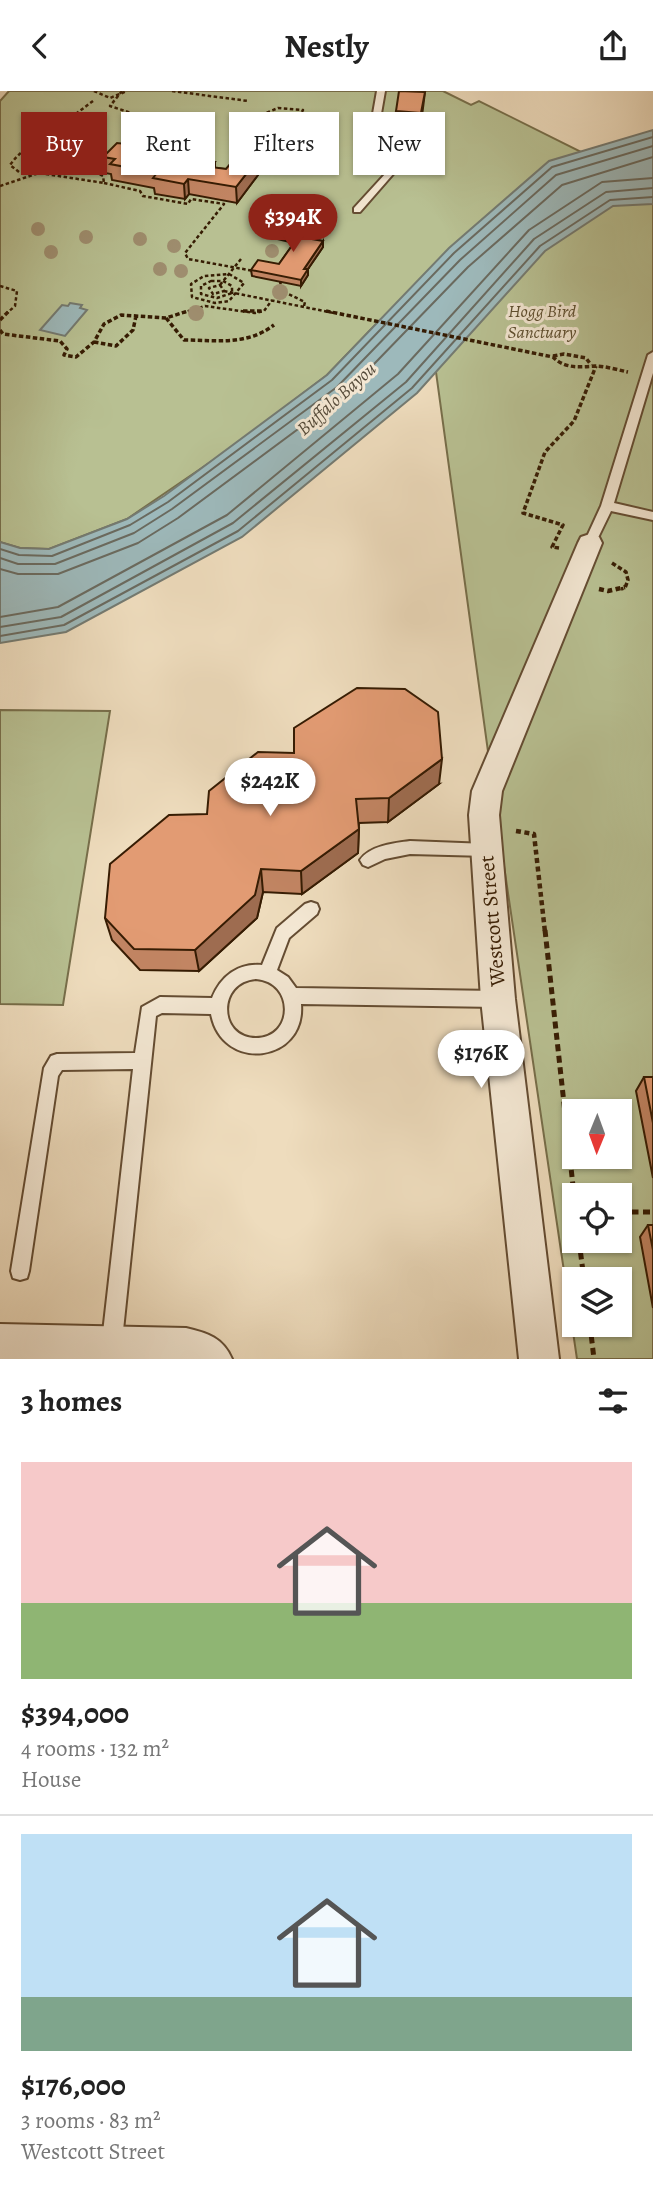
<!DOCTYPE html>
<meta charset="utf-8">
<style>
:root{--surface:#fff;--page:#f6f6f6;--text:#222;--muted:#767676;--line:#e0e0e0;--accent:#8f2418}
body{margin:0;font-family:Alegreya,serif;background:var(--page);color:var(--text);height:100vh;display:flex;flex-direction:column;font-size:26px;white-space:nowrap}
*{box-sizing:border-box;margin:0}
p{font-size:23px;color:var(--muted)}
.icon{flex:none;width:38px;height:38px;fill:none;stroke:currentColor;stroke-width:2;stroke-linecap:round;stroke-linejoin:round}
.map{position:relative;height:1268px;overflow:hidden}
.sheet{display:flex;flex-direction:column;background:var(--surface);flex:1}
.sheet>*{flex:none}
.top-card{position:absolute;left:21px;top:21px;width:612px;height:63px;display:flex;gap:14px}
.needle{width:46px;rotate:181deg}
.tools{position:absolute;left:562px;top:1008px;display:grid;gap:14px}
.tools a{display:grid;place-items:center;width:70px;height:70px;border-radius:0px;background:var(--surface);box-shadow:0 2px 5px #0004;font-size:35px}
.price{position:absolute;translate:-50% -60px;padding:0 16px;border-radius:24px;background:#fff;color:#222;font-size:23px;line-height:46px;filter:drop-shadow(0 2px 4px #0008)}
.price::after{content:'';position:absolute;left:50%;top:42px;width:21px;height:16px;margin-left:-10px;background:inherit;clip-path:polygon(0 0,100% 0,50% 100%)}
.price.selected{background:var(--accent);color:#fff}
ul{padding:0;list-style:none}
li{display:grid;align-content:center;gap:14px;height:371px;padding:0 21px}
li+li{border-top:2px solid var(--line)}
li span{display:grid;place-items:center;height:217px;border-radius:0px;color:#555}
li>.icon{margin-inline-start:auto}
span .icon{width:126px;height:126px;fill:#fffc;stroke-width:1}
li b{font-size:30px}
h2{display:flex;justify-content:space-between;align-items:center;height:84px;padding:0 21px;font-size:30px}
.pill{padding:0 24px;border-radius:0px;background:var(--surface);box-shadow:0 2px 5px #0004;font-size:24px;line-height:63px}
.pill.selected{background:var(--accent);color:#fff}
header{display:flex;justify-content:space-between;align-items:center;height:91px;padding:0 21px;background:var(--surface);font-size:32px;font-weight:700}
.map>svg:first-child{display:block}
.green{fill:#b8c092;stroke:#776e4a;stroke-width:2;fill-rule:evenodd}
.water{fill:#9db9bb;stroke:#747a71;stroke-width:2}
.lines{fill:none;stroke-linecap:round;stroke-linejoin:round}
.shore{stroke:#6a6a5f;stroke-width:2}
.lane-casing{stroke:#644c32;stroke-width:4}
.street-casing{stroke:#644c32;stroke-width:4}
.path-far3{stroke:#361c03;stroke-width:2.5;stroke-dasharray:3.5 2.5;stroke-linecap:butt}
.path-far2{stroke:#361c03;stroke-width:3.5;stroke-dasharray:4.5 2.5;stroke-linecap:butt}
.path-far1{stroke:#361c03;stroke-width:4.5;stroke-dasharray:5 3.5;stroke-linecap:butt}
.path{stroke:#361c03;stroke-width:5;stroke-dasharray:7 4.5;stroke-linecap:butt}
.lane{fill:#f4e8d4;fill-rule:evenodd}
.street{fill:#f4e8d4;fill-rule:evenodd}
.tree{fill:#9e8d6e}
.wall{fill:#c28563;stroke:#361c03;stroke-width:2}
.shaded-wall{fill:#9e6c50;stroke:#361c03;stroke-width:2}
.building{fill:#e29b73;stroke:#361c03;stroke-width:2}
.labels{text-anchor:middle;stroke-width:6;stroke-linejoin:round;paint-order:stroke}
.far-park-label{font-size:18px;font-style:italic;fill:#5d4d2e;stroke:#f4e8d4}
.far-water-label{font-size:19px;font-style:italic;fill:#554b3a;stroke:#f4e8d4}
.street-label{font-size:21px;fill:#361c03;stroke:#f4e8d4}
</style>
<header><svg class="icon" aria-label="back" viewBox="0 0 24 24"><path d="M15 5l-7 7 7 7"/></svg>Nestly<svg class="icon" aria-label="share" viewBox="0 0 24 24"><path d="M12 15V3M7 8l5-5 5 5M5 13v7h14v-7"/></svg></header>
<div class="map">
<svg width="653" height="1268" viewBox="0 0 653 1268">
<rect width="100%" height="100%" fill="#eedcbd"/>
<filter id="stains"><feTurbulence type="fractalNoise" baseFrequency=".00286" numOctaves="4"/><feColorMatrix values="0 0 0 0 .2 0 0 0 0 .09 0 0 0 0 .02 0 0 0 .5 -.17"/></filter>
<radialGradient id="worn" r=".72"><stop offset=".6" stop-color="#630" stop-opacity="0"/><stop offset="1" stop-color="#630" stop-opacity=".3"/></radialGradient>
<!-- green -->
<path class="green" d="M9,0H443L471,14L479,10L589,65L653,46V1268H577L500,748L426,208L377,232L327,284L234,355L127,428L49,458L20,457L0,451V10ZM574,1020H620V1066H574ZM574,1104H620V1150H574ZM574,1188H620V1234H574Z
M0,619L110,620L63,914L0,913Z"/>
<!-- water -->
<path class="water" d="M653,39V113L613,115L545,160L417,302L242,446L66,541L0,552V451L20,457L49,458L127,428L164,405L327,284L449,157L549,70Z
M70,212L82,214L80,217L87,219L65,245L40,239L62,214L68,215Z"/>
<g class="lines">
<!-- shore -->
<path class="shore" d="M0,458L19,464L52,465L130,434L168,411L332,289L454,162L552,76L653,46
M0,467L18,473H55L134,442L172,418L337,296L460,169L556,84L653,55
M0,478L18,483H58L138,452L178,427L344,304L468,176L562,94L653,66
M0,526L58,516L227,424L398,283L529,139L602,91L653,87
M0,536L61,526L233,432L406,291L534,148L606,101L653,97
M0,545L64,534L238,440L412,297L540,155L610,109L653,106"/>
<!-- lane casing -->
<g class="lane-casing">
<path id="lane" d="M377,0H385L379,34L394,75V82L360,121H354V117L386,82V75L371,34Z
M653,261V282L614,412L653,421V429L611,420L594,455H586L584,452L601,415L648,264Z
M410,750L487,753L492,754L495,759L492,764L487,765L410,763L385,768L368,776L363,774L360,769C369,755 394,752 410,750Z
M311,811L317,813L319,818L317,823L289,847L277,879L288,886L296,897L498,900L504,903L506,908L504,913L498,916L301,913C306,972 222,982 211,923L162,922L156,925L120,1268H100L133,978L62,979L58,985L29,1180L27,1187L20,1189L13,1187L11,1180L44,977L51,965L57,963L135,962L142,916L160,906L212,907C221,885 238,872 262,874L277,837L305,813ZM256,888C295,891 294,947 256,947C218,947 217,891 256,888Z"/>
</g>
<!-- street casing -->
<g class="street-casing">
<path id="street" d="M590,443L599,446L602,452L502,700L499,724L515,908L559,1268H519L481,908L469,724L472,700L578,452L581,446Z
M0,1233L186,1237C208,1242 223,1247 232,1268H0Z"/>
</g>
<!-- path-far3 -->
<path class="path-far3" d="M94,0L110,7L127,0
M122,0L110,15L155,30L163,40L160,51L175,53
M172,0L248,10
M239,33L278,17L303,19L289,43L319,65L317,72L306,78L277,75
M148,55L160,51
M19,81L10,74C23,56 39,48 62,50L77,22L93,10
M104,92L140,100L143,105L188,113L191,108L224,113L185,162L188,168L254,180
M0,95L39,82L104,92L103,85L97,82L108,71
M229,183L244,192L229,210L215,212L192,206L191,193L204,185Z
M211,190H223L232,195V202L217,207L201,203V195Z
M280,190L282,200L305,211L304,215
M220,194L224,200L213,203L209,197Z
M220,194L241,168
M0,195L17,200L15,215L7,222
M224,200L334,222
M182,222L205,215L255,222L264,220L272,209"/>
<!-- path-far2 -->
<path class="path-far2" d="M243,220H262
M326,220L553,266C565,278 579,276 595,275C605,275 618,279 628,281
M166,227L184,249C217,249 246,255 274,234
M0,229L9,220
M0,239L3,243L60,250L67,258L64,264L76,266L94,251L104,233L121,224L166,227L188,220
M94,251L116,255L133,239L136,225
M553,265L564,263L586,267L591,274
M559,457L552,456L563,434L523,422L545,361L574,330L596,275
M612,472L626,481L628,489L625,497L621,498"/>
<!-- path-far1 -->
<path class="path-far1" d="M599,498L608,500L625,496
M516,740L534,743L545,841"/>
<!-- path -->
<path class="path" d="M545,839L574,1104
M620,1121H653
M579,1150L584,1188
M590,1234L594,1268"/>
<!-- lane -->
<use href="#lane" class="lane"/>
<!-- street -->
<use href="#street" class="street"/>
</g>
<!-- trees -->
<g class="tree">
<circle cx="38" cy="138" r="7"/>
<circle cx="86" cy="146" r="7"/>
<circle cx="140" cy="148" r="7"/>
<circle cx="174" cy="155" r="7"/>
<circle cx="272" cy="160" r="7"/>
<circle cx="51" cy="161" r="7"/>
<circle cx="160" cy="178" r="7"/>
<circle cx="181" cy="180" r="7"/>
<circle cx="280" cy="201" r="8"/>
<circle cx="196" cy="222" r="8"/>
</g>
<!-- wall -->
<path class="wall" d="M425,1L421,33L395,31L396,20Z
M151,51L152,67L215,71V77L226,78L257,69L258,84L237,112L189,103L185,108L155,103L154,97L112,89L111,83L105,82L103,66L126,53Z
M319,139V145L316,149L323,150V156L308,178V184L301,195L252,185L251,179L279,173L294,152L277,148V142Z
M439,693L388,731L359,732L358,762L302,803L263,801L257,827L199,880L140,879L112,849L105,827L207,723Z
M644,986H653V1087L636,1000Z
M648,1134H653V1217L640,1146Z"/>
<!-- shaded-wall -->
<path class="shaded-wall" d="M151,51L152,66L140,80L138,64Z
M257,69L258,84L237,112L236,96Z
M188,88L189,103L185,108L184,93Z
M319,139V145L312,154V148Z
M323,150V156L308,178V184L301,195V189L304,178Z
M442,668L439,693L388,731L389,707Z
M359,738L358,762L302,803L301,780Z
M261,778L263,801L257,827L199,880L195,859Z"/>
<!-- building -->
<path class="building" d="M399,0L425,1L421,22L396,20Z
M132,47L151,51L138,64L154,67L160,62L215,71L211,76L226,78L236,66L257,69L236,96L188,88L184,93L153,87L157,82L110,73L115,68L103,66L117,52L126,53Z
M285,132L319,139L312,148L323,150L304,178H308L301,189L251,179L258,169L279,173L298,146L277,142Z
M357,597L405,598L438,621L442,668L389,707L356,708L359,738L301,780L261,778L255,804L195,859L134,858L105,827L110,773L169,724L207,723L209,700L258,661L294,662V637Z
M644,986H653V1032Z
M648,1134H653V1159Z"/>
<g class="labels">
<!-- far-park labels -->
<g class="far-park-label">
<text x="542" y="226">Hogg Bird<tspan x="542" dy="21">Sanctuary</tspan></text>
</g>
<!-- far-water labels -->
<g class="far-water-label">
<text transform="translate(336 307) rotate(-42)" y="7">Buffalo Bayou</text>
</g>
<!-- street labels -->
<g class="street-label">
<text transform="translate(492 830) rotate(-95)" y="7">Westcott Street</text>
</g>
</g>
<rect width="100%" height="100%" filter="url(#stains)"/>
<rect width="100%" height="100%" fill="url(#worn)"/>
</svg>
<div class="tools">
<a><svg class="needle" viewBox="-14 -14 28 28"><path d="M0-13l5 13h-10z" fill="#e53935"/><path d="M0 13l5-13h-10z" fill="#767676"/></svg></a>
<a><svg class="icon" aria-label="locate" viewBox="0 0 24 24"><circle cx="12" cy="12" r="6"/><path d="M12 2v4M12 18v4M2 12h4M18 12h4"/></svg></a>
<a><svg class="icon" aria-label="layers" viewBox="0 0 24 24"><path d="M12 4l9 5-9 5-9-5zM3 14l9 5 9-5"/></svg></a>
</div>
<b class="price selected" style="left:293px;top:163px">$394K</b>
<b class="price" style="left:270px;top:727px">$242K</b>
<b class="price" style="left:481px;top:999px">$176K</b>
<div class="top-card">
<a class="pill selected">Buy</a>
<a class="pill">Rent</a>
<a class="pill">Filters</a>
<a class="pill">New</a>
</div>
</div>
<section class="sheet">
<h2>3 homes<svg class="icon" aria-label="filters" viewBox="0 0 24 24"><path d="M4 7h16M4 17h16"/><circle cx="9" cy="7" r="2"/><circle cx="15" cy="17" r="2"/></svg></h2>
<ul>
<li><span style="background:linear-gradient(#f6c9c9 65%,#8fb573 0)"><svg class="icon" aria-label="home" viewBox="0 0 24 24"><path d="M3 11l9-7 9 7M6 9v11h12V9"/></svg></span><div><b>$394,000</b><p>4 rooms · 132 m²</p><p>House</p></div></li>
<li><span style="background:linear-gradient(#bfe0f5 75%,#7fa58c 0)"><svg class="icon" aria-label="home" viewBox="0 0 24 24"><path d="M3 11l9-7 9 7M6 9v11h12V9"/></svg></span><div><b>$176,000</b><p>3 rooms · 83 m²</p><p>Westcott Street</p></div></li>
</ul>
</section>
